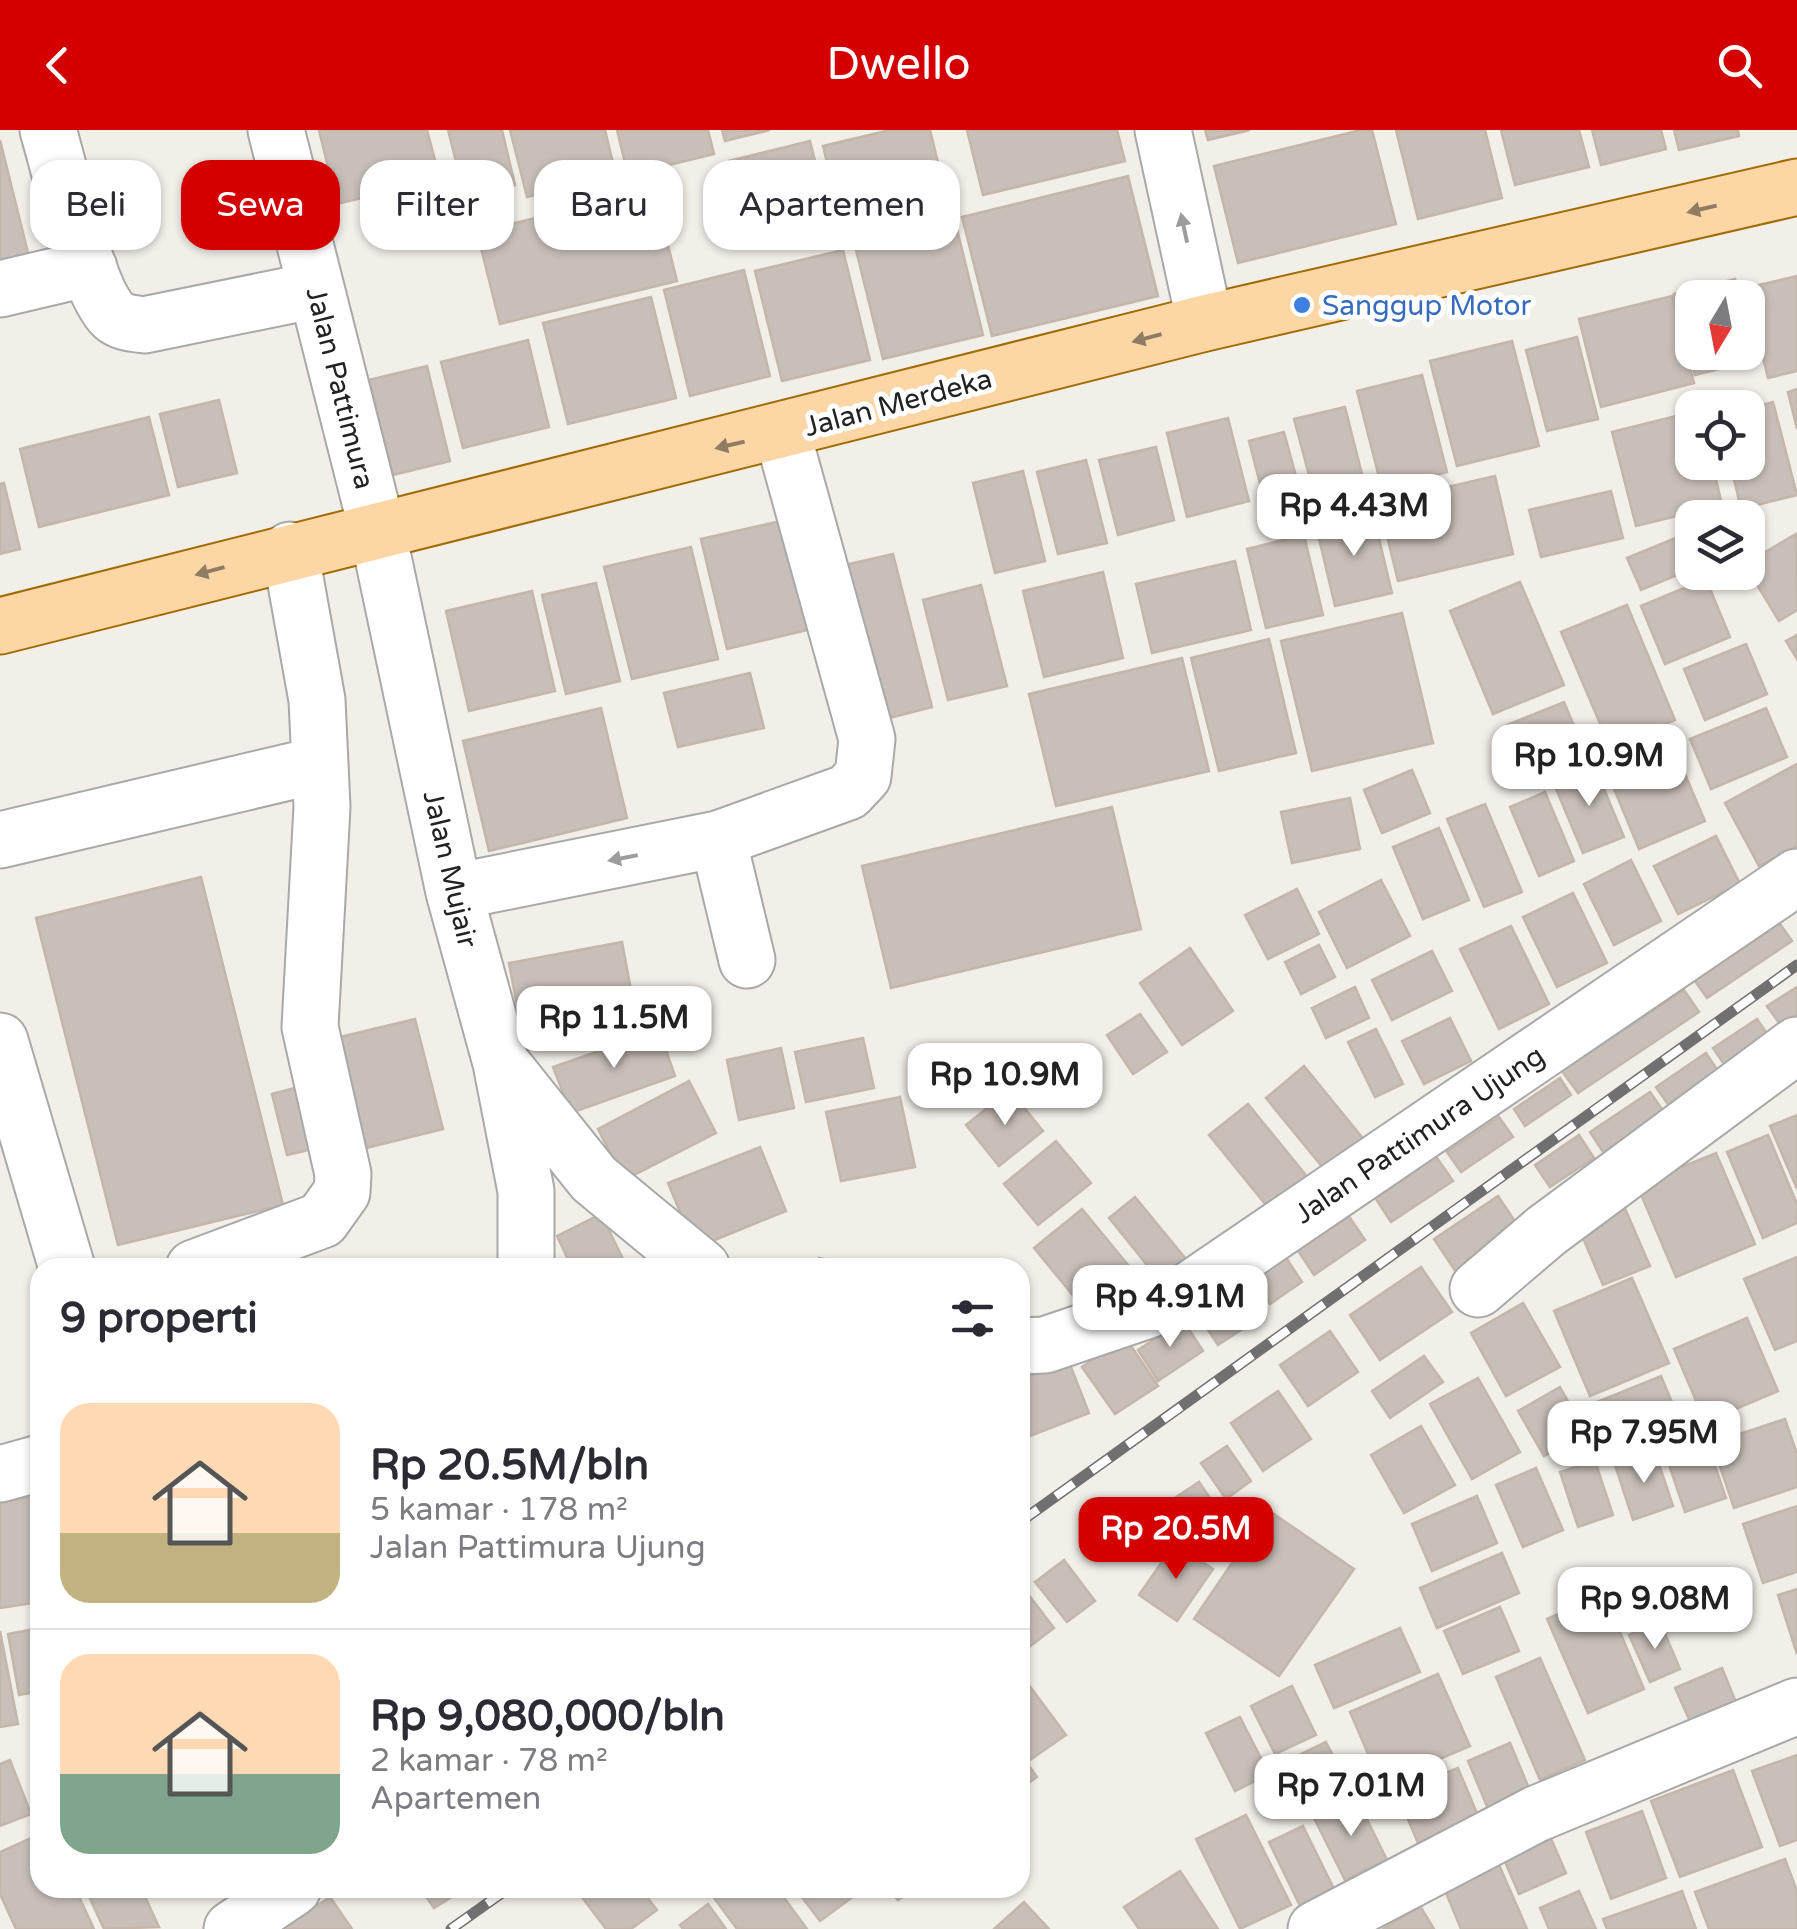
<!DOCTYPE html>
<html lang="id">
<meta charset="utf-8">
<style>
:root{--surface:#fff;--page:#f7f7f7;--text:#2b2b33;--muted:#7c7c81;--line:#e1e1e2;--accent:#d40000}
body{margin:0;font-family:"Varela Round",sans-serif;background:var(--page);color:var(--text);height:100vh;display:flex;flex-direction:column;font-size:38px;white-space:nowrap}
*{box-sizing:border-box;margin:0}
p{font-size:32px;color:var(--muted)}
.icon{flex:none;width:55px;height:55px;fill:none;stroke:currentColor;stroke-width:2;stroke-linecap:round;stroke-linejoin:round}
.map{position:relative;flex:1;overflow:hidden}
.drawer{position:absolute;left:30px;top:1128px;width:1000px;height:640px;display:flex;flex-direction:column;background:var(--surface);border-radius:30px;box-shadow:0 2px 8px #0004}
.drawer>*{flex:none}
.hud{position:absolute;left:30px;top:30px;width:1000px;height:90px;display:flex;gap:20px}
.needle{width:65px;rotate:190deg}
.controls{position:absolute;left:1675px;top:150px;display:grid;gap:20px}
.controls a{display:grid;place-items:center;width:90px;height:90px;border-radius:20px;background:var(--surface);box-shadow:0 2px 8px #0004;font-size:50px}
.price{position:absolute;translate:-50% -85px;padding:0 22px;border-radius:20px;background:#fff;color:#222;font-size:32px;line-height:65px;filter:drop-shadow(0 2px 5px #0008)}
.price::after{content:'';position:absolute;left:50%;top:60px;width:30px;height:22px;margin-left:-15px;background:inherit;clip-path:polygon(0 0,100% 0,50% 100%)}
.price.current{background:var(--accent);color:#fff}
ul{padding:0;list-style:none}
li{display:flex;align-items:center;gap:30px;height:250px;padding:0 30px}
li+li{border-top:2px solid var(--line)}
li span{display:grid;place-items:center;flex:none;width:280px;height:200px;border-radius:30px;color:#555}
li>.icon{margin-inline-start:auto}
span .icon{width:120px;height:120px;fill:#fffc;stroke-width:1}
li b{font-size:42px}
h2{display:flex;justify-content:space-between;align-items:center;height:120px;padding:0 30px;font-size:42px}
.tag{padding:0 35px;border-radius:30px;background:var(--surface);box-shadow:0 2px 8px #0004;font-size:35px;line-height:90px}
.tag.current{background:var(--accent);color:#fff}
header{display:flex;justify-content:space-between;align-items:center;height:130px;padding:0 30px;background:var(--accent);color:#fff;font-size:45px;font-weight:600}
.map>svg:first-child{display:block}
.building{fill:#c7bfb8;stroke:#c4b6ab;stroke-width:2.5}
.lines{fill:none;stroke-linecap:round;stroke-linejoin:round}
.minor-casing{stroke:#a9a9a9;stroke-width:59}
.major-casing{stroke:#a06b00;stroke-width:59}
.minor{stroke:#fff;stroke-width:55}
.major{stroke:#fcd6a4;stroke-width:55}
.rail-casing{stroke:#707070;stroke-width:11}
.rail{stroke:#fff;stroke-width:8;stroke-dasharray:22;stroke-linecap:butt}
.oneway{fill:#8f7c63}
.oneway2{fill:#9c9c9c}
.shop-dot{fill:#3f7fe0;stroke:#fff;stroke-width:4}
.labels{text-anchor:middle;stroke-width:10;stroke-linejoin:round;paint-order:stroke}
.shop-label{font-size:28px;fill:#366cbe;stroke:#fff;text-anchor:start}
.street-label{font-size:28px;fill:#222;stroke:#fff}
</style>
<header><svg class="icon" aria-label="back" viewBox="0 0 24 24"><path d="M15 5l-7 7 7 7"/></svg>Dwello<svg class="icon" aria-label="search" viewBox="0 0 24 24"><circle cx="10" cy="10" r="6"/><path d="M15 15l6 6"/></svg></header>
<div class="map">
<svg width="1797" height="1799" viewBox="0 0 1797 1799">
<rect width="100%" height="100%" fill="#f2efe9"/>
<!-- building -->
<path class="building" d="M319,0H427L440,49L337,74Z
M448,0H502L515,55L465,67Z
M510,0H605L616,45L527,67Z
M617,0H708L714,24L628,45Z
M722,0H770L725,11Z
M890,0H930L948,73L843,98L823,16Z
M967,0H1117L1125,31L983,65Z
M1205,0H1250L1208,10Z
M1361,0H1372L1396,94L1238,133L1214,36Z
M1396,0H1485L1502,68L1418,89Z
M1501,0H1579L1589,37L1515,55Z
M1592,0H1661L1666,19L1601,35Z
M1674,0H1738L1739,6L1679,20Z
M0,10L34,147L0,155Z
M810,11L830,91L749,111L729,31Z
M1128,46L1158,166L992,206L962,87Z
M654,60L677,151L500,194L477,102Z
M956,95L983,205L883,229L856,120Z
M843,120L870,230L782,251L755,141Z
M744,140L770,246L690,266L664,160Z
M1797,146V241L1768,248L1746,158Z
M1735,149L1739,168H1692V222H1748V199L1755,230L1695,245L1674,164Z
M1672,166L1694,253L1601,277L1579,189Z
M651,167L676,268L568,294L543,193Z
M1577,207L1598,289L1547,301L1526,220Z
M528,210L549,297L463,318L441,232Z
M1512,211L1539,316L1457,336L1430,231Z
M427,236L450,331L393,345L369,250Z
M1422,245L1447,342L1382,359L1357,261Z
M1797,259V299L1788,262Z
M219,270L237,343L178,357L160,284Z
M1773,272L1797,365L1741,379L1730,332H1748V279Z
M1345,277L1365,356L1315,368L1294,289Z
M1692,282V332H1712L1722,375L1636,396L1612,302Z
M149,287L169,365L39,397L20,319Z
M1228,288L1249,371L1187,387L1167,303Z
M1284,302L1303,372L1267,381L1249,311Z
M1156,317L1174,390L1118,405L1099,330Z
M1086,330L1107,413L1058,424L1037,342Z
M1023,341L1045,431L995,443L973,353Z
M1495,346L1513,424L1398,451L1379,373Z
M4,353L20,419L0,424V354Z
M1611,361L1623,408L1541,427L1529,380Z
M1373,383L1392,463L1335,476L1316,396Z
M798,387L824,496L727,519L701,409Z
M1796,404L1797,480L1779,491L1748,440V432Z
M1304,405L1323,485L1266,498L1247,419Z
M1683,405L1692,439L1641,460L1627,428Z
M691,417L718,529L632,549L604,437Z
M893,424L932,577L870,593L832,438Z
M1235,431L1251,500L1152,523L1136,454Z
M1103,442L1123,528L1044,547L1023,461Z
M1706,449L1730,507L1665,534L1641,476Z
M1520,452L1564,555L1493,584L1450,481Z
M596,453L620,551L566,564L542,465Z
M981,455L1007,556L948,570L923,470Z
M532,461L555,561L469,581L446,481Z
M1627,475L1675,590L1610,617L1561,502Z
M1402,483L1433,613L1312,641L1281,511Z
M1797,505V529L1786,511Z
M1269,509L1296,623L1219,641L1191,528Z
M1746,514L1767,564L1705,590L1684,539Z
M1182,528L1209,641L1056,676L1029,564Z
M750,543L764,598L678,617L664,563Z
M1564,572L1584,620L1527,643L1507,595Z
M601,578L627,688L489,721L463,611Z
M1766,578L1787,627L1711,659L1690,609Z
M1670,609L1705,691L1639,719L1605,637Z
M1797,634V716L1759,736L1725,673Z
M1594,635L1624,707L1583,723L1553,652Z
M1412,640L1430,683L1382,703L1364,660Z
M1545,662L1574,731L1539,746L1510,677Z
M1350,668L1360,719L1292,733L1281,682Z
M1485,674L1522,762L1484,777L1447,689Z
M1112,677L1141,799L891,858L862,736Z
M1439,698L1469,770L1423,789L1393,717Z
M1716,706L1740,754L1678,784L1654,736Z
M1631,730L1661,791L1614,815L1584,754Z
M201,747L283,1075L118,1115L36,788Z
M1381,750L1410,806L1347,838L1319,782Z
M1297,759L1319,804L1268,829L1245,785Z
M1573,763L1607,833L1557,857L1523,787Z
M1775,787L1792,811L1707,868L1690,844Z
M1511,796L1549,874L1499,899L1460,819Z
M622,812L637,892L524,913L509,833Z
M1319,815L1335,847L1301,864L1285,832Z
M1190,818L1233,881L1182,915L1140,853Z
M1432,821L1452,861L1392,890L1372,850Z
M1355,857L1369,888L1326,908L1312,878Z
M1797,857V891L1784,900L1767,876Z
M1684,860L1699,882L1578,963L1562,941Z
M1140,884L1167,922L1133,944L1107,905Z
M1450,888L1471,931L1424,954L1402,911Z
M415,889L443,999L342,1024L315,913Z
M1757,889L1774,914L1730,943L1713,918Z
M1376,899L1403,954L1375,967L1348,912Z
M659,900L675,946L571,983L553,937Z
M863,908L874,958L806,972L795,922Z
M781,918L794,978L739,990L727,930Z
M1706,923L1726,953L1676,986L1656,957Z
M1304,936L1375,1023L1337,1055L1266,968Z
M1560,948L1571,965L1525,996L1514,979Z
M689,951L716,1003L624,1050L598,999Z
M314,953L330,1015L287,1025L272,964Z
M1010,960L1043,1001L999,1036L966,995Z
M1650,962L1666,985L1605,1025L1590,1002Z
M900,967L915,1037L841,1051L826,982Z
M1248,974L1318,1060L1279,1091L1209,1005Z
M1797,985V1059L1770,996Z
M1499,987L1513,1007L1461,1042L1447,1022Z
M1579,1005L1594,1028L1550,1057L1535,1035Z
M1768,1005L1797,1074V1093L1763,1108L1727,1022Z
M1056,1011L1091,1053L1038,1095L1004,1054Z
M760,1017L786,1081L695,1118L668,1053Z
M1716,1023L1755,1114L1676,1147L1637,1055Z
M1435,1025L1453,1051L1391,1092L1374,1066Z
M1498,1066L1520,1099L1456,1142L1434,1109Z
M1135,1067L1191,1135L1164,1156L1109,1088Z
M1620,1067L1650,1136L1603,1155L1574,1087Z
M1082,1079L1133,1141L1085,1180L1034,1118Z
M1346,1082L1365,1110L1314,1145L1295,1116Z
M601,1084L626,1135L572,1138L557,1106Z
M1281,1120L1302,1152L1270,1174L1248,1142Z
M1797,1127V1211L1775,1220L1744,1149Z
M819,1128L868,1138H818Z
M1421,1137L1452,1182L1380,1230L1350,1185Z
M1632,1148L1669,1233L1590,1266L1554,1181Z
M1240,1150L1264,1185L1218,1215L1195,1180Z
M1523,1173L1560,1237L1506,1266L1471,1203Z
M1747,1188L1778,1261L1705,1292L1674,1219Z
M1183,1190L1203,1221L1158,1251L1138,1220Z
M1330,1201L1358,1242L1308,1276L1280,1235Z
M1125,1207L1158,1256L1115,1284L1082,1237Z
M1424,1226L1443,1252L1390,1288L1372,1261Z
M1069,1232L1089,1283L1020,1310V1250Z
M1661,1246L1682,1296L1614,1325L1592,1274Z
M1478,1248L1520,1322L1472,1349L1430,1274Z
M1560,1257L1586,1303L1544,1326L1518,1281Z
M1278,1261L1311,1309L1263,1341L1231,1293Z
M1785,1289L1797,1324V1357L1734,1378L1712,1313Z
M1421,1296L1455,1355L1404,1383L1371,1325Z
M1707,1312L1726,1368L1685,1382L1666,1326Z
M1227,1316L1251,1351L1226,1369L1201,1333Z
M1655,1322L1673,1376L1633,1390L1615,1335Z
M1595,1331L1613,1385L1578,1397L1560,1342Z
M1536,1338L1563,1400L1523,1417L1496,1355Z
M1199,1352L1221,1384L1189,1405L1167,1373Z
M1477,1366L1497,1413L1432,1441L1412,1394Z
M34,1367L40,1403V1472L0,1478V1372Z
M1145,1371L1171,1406L1152,1420L1127,1385Z
M1797,1376V1442L1763,1453L1743,1394Z
M1268,1380L1354,1439L1279,1546L1194,1489Z
M1175,1413L1213,1439L1177,1491L1139,1465Z
M1502,1423L1519,1463L1437,1498L1420,1458Z
M1064,1430L1095,1471L1067,1492L1035,1452Z
M1797,1459V1524L1778,1465Z
M1025,1460L1054,1498L1020,1524V1463Z
M1604,1464L1644,1559L1588,1583L1547,1489Z
M1500,1477L1519,1521L1463,1544L1444,1501Z
M1660,1492L1680,1539L1650,1552L1629,1505Z
M40,1498V1561L19,1565L8,1504Z
M1400,1498L1420,1542L1334,1578L1315,1535Z
M0,1501L18,1594L0,1597Z
M1540,1528L1585,1630L1540,1650L1496,1547Z
M1722,1538L1738,1577L1692,1596L1675,1558Z
M1020,1543L1066,1605L1030,1630L1020,1616Z
M1438,1544L1470,1616L1381,1654L1350,1582Z
M1292,1556L1316,1605L1275,1624L1251,1576Z
M1240,1587L1269,1644L1235,1661L1206,1603Z
M1326,1612L1352,1662L1301,1687L1276,1636Z
M1510,1613L1531,1663L1489,1681L1468,1631Z
M1020,1623L1037,1647L1020,1659Z
M1797,1625V1710L1780,1716L1752,1641Z
M10,1630L31,1684L0,1696V1634Z
M1458,1638L1479,1688L1418,1713L1397,1663Z
M1733,1640L1762,1717L1680,1747L1651,1671Z
M1356,1667L1387,1730L1345,1750L1314,1688Z
M1642,1681L1666,1748L1611,1769L1586,1702Z
M1246,1685L1291,1775L1240,1799L1196,1709Z
M1303,1696L1337,1765L1303,1782L1269,1712Z
M1546,1697L1566,1743L1519,1764L1499,1718Z
M40,1704V1758H75L94,1799H16L0,1764V1722Z
M1496,1728L1527,1799H1461L1441,1751Z
M1785,1729L1797,1761V1799H1709L1695,1762Z
M1180,1741L1218,1799H1139L1124,1777Z
M85,1758H141L159,1797L104,1799Z
M420,1758H466L434,1778Z
M575,1758H640L657,1780L631,1799H606Z
M723,1758H777L807,1799H737L712,1765Z
M795,1758H865L820,1791Z
M888,1758H915L898,1770Z
M1579,1761L1596,1799H1549L1540,1778Z
M1682,1761L1696,1799H1607L1603,1789Z
M330,1767L352,1799H282Z
M1024,1772L1049,1799H994Z
M708,1774L726,1799H683L680,1795Z
M1420,1776L1434,1799H1383Z"/>
<g class="lines">
<!-- minor casing -->
<g class="minor-casing">
<path id="minor" d="M48,0C60,39 87,162 114,186C122,193 133,193 144,195L316,160
M276,0L377,399L454,762L501,933L526,1061V1138
M1163,0L1205,193
M0,159L89,138
M718,709L747,830
M0,710L318,635
M454,762L718,709L848,662L863,646L867,609L782,302
M0,911L67,1138
M506,939L594,1049L702,1138
M194,1138L322,1090L342,1062L343,1044L310,897L322,677L317,570L290,420
M1478,1159L1546,1101L1797,915
M1020,1216L1045,1215L1172,1172L1797,747
M0,1344L40,1333
M232,1799L293,1758
M1316,1799L1536,1684L1797,1576"/>
</g>
<!-- major casing -->
<g class="major-casing">
<path id="major" d="M0,496L1205,193L1797,57"/>
</g>
<!-- minor -->
<use href="#minor" class="minor"/>
<!-- major -->
<use href="#major" class="major"/>
<!-- rail casing -->
<g class="rail-casing">
<path id="rail" d="M1020,1392L1797,835
M451,1799L509,1758"/>
</g>
<!-- rail -->
<use href="#rail" class="rail"/>
</g>
<!-- one-way arrows -->
<defs><path id="oneway-solid" d="M-6-.8H1V-3.2L6.5 0L1 3.2V.8H-6Z" transform="scale(2.5)"/></defs>
<g class="oneway">
<use href="#oneway-solid" transform="translate(1702 79) rotate(167)"/>
<use href="#oneway-solid" transform="translate(1147 208) rotate(165)"/>
<use href="#oneway-solid" transform="translate(730 315) rotate(167)"/>
<use href="#oneway-solid" transform="translate(210 441) rotate(165)"/>
</g>
<g class="oneway2">
<use href="#oneway-solid" transform="translate(1184 98) rotate(-102)"/>
<use href="#oneway-solid" transform="translate(623 728) rotate(169)"/>
</g>
<!-- markers -->
<circle class="shop-dot" cx="1302" cy="175" r="10"/>
<g class="labels">
<!-- shop labels -->
<g class="shop-label">
<text x="1322" y="185">Sanggup Motor</text>
</g>
<!-- street labels -->
<g class="street-label">
<text transform="translate(341 258) rotate(76)" y="10">Jalan Pattimura</text>
<text transform="translate(898 272) rotate(-15)" y="10">Jalan Merdeka</text>
<text transform="translate(451 739) rotate(77)" y="10">Jalan Mujair</text>
<text transform="translate(1419 1004) rotate(-34)" y="10">Jalan Pattimura Ujung</text>
</g>
</g>
</svg>
<div class="controls">
<a><svg class="needle" viewBox="-14 -14 28 28"><path d="M0-13l5 13h-10z" fill="#e53935"/><path d="M0 13l5-13h-10z" fill="#7c7c81"/></svg></a>
<a><svg class="icon" aria-label="locate" viewBox="0 0 24 24"><circle cx="12" cy="12" r="6"/><path d="M12 2v4M12 18v4M2 12h4M18 12h4"/></svg></a>
<a><svg class="icon" aria-label="layers" viewBox="0 0 24 24"><path d="M12 4l9 5-9 5-9-5zM3 14l9 5 9-5"/></svg></a>
</div>
<b class="price" style="left:1354px;top:429px">Rp 4.43M</b>
<b class="price" style="left:1589px;top:679px">Rp 10.9M</b>
<b class="price" style="left:614px;top:941px">Rp 11.5M</b>
<b class="price" style="left:1005px;top:998px">Rp 10.9M</b>
<b class="price" style="left:1170px;top:1220px">Rp 4.91M</b>
<b class="price" style="left:1644px;top:1356px">Rp 7.95M</b>
<b class="price current" style="left:1176px;top:1452px">Rp 20.5M</b>
<b class="price" style="left:1655px;top:1522px">Rp 9.08M</b>
<b class="price" style="left:1351px;top:1709px">Rp 7.01M</b>
<div class="hud">
<a class="tag">Beli</a>
<a class="tag current">Sewa</a>
<a class="tag">Filter</a>
<a class="tag">Baru</a>
<a class="tag">Apartemen</a>
</div>
<section class="drawer">
<h2>9 properti<svg class="icon" aria-label="filters" viewBox="0 0 24 24"><path d="M4 7h16M4 17h16"/><circle cx="9" cy="7" r="2"/><circle cx="15" cy="17" r="2"/></svg></h2>
<ul>
<li><span style="background:linear-gradient(#ffd9b3 65%,#c2b280 0)"><svg class="icon" aria-label="home" viewBox="0 0 24 24"><path d="M3 11l9-7 9 7M6 9v11h12V9"/></svg></span><div><b>Rp 20.5M/bln</b><p>5 kamar · 178 m²</p><p>Jalan Pattimura Ujung</p></div></li>
<li><span style="background:linear-gradient(#ffd9b3 60%,#7fa58c 0)"><svg class="icon" aria-label="home" viewBox="0 0 24 24"><path d="M3 11l9-7 9 7M6 9v11h12V9"/></svg></span><div><b>Rp 9,080,000/bln</b><p>2 kamar · 78 m²</p><p>Apartemen</p></div></li>
</ul>
</section>
</div>
